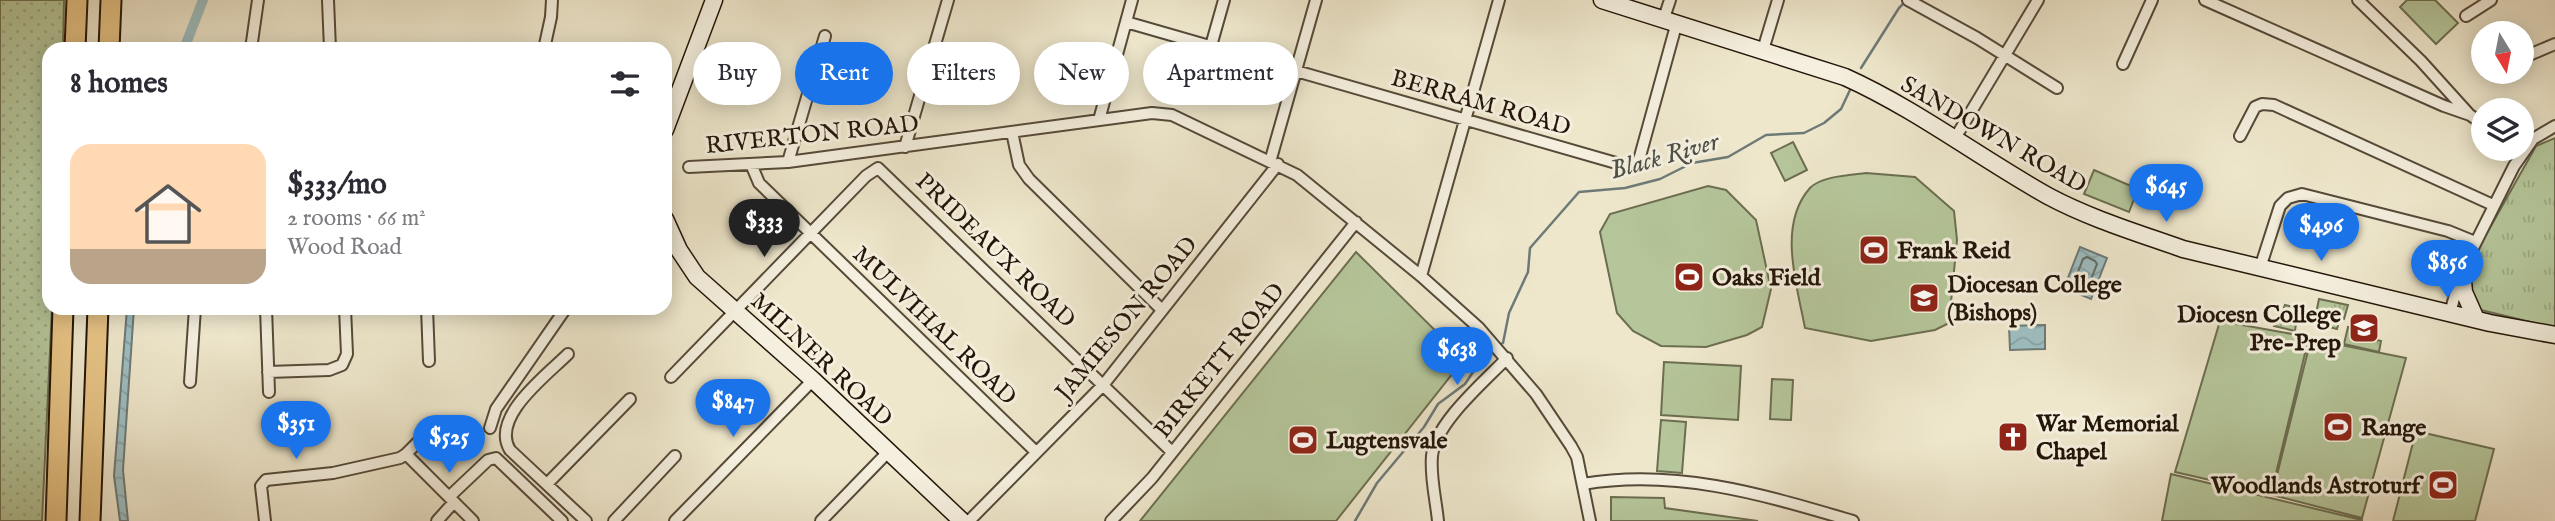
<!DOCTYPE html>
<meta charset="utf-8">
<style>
:root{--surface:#fff;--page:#f2f2f3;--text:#2b2b33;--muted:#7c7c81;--line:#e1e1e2;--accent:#1a73e8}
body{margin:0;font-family:"IM FELL English",serif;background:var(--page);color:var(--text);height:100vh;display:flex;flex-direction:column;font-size:26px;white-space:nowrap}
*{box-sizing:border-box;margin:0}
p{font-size:23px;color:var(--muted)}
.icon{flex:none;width:38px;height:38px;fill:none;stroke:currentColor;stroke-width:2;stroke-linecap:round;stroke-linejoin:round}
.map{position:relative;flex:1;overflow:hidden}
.panel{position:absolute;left:42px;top:42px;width:630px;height:273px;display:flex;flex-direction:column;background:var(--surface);border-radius:21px;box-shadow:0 4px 18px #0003}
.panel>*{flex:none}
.guide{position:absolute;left:693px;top:42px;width:665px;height:63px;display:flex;gap:14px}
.needle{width:46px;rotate:170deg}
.fabs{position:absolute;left:2471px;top:21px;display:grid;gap:14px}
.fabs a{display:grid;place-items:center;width:63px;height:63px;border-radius:50%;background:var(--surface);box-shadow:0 4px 18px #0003;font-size:35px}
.price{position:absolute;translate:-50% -60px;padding:0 16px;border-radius:24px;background:var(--accent);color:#fff;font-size:23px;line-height:46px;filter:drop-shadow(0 2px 4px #0008)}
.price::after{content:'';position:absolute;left:50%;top:42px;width:21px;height:16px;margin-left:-10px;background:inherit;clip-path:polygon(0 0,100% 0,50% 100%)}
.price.current{background:#222;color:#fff}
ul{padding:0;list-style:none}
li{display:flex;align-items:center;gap:21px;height:175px;padding:0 28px}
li+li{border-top:2px solid var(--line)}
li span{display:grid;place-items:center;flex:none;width:196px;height:140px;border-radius:21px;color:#555}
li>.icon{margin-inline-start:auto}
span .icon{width:84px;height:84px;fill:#fffc;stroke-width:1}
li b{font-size:30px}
h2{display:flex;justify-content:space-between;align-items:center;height:84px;padding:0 28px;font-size:30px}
.pill{padding:0 24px;border-radius:32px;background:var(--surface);box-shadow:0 4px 18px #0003;font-size:24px;line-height:63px}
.pill.current{background:var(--accent);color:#fff}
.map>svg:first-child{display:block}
.grass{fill:url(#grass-dots);stroke:#6c6e51;stroke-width:2}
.park{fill:url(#park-tufts);stroke:#6c6e51;stroke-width:2}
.pitch{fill:#b5c69a;stroke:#6c6e51;stroke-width:2}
.water{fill:url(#water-waves);stroke:#6d7a77;stroke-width:2}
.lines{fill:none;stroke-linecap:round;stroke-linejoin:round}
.shore{stroke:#606a64;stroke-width:2}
.stream{stroke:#6d7a77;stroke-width:2.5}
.canal{stroke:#9ebec1;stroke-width:10}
.street-casing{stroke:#564a39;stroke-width:14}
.secondary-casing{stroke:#231508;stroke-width:19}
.highway-casing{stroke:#231508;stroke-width:23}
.street{stroke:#f4efde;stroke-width:10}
.secondary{stroke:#f4efde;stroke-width:16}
.highway{stroke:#e7c486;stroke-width:19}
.labels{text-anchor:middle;stroke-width:6;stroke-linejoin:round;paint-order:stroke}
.street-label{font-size:24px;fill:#231508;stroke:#f4efde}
.poi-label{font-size:24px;font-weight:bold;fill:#231508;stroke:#f4efde;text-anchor:start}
.water-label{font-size:26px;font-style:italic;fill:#4e5049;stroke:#f4efde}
</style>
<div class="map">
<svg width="2555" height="521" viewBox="0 0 2555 521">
<defs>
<pattern id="grass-dots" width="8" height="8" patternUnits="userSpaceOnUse" patternTransform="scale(1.75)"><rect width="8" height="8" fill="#b5c69a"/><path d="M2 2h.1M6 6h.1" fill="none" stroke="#9ba983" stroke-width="1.8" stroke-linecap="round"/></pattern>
<pattern id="park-tufts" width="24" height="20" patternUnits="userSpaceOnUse" patternTransform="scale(1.75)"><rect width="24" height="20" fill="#b5c69a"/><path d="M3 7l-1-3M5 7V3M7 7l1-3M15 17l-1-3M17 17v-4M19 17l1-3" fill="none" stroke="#9ba983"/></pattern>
<pattern id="water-waves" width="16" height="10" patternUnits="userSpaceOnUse" patternTransform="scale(1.75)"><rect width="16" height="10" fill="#9ebec1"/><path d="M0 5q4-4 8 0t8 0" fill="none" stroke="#88a2a4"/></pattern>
</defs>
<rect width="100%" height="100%" fill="#eee7cc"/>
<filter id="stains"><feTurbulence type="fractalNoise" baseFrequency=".00286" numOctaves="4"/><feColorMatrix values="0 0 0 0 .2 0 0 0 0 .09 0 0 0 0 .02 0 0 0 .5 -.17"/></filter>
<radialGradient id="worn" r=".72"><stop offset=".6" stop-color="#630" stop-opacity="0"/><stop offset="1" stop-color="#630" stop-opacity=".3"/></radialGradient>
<!-- grass -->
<path class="grass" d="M0,0H64L63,49H49V308H52L42,521H0Z"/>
<!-- park -->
<path class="park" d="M2555,138V328L2477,309L2464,294L2469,265L2536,146Z
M2319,299L2348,305L2344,319L2340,318L2337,329L2314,323Z
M2285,305L2298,308L2295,331L2274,326L2279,310H2283Z
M2348,327L2359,330L2358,333L2373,336V339L2381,341L2379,352L2344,344Z"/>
<!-- pitch -->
<path class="pitch" d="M2407,0H2435L2458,23L2436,44L2400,7Z
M1793,142L1807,170L1785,181L1771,153Z
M2094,170L2138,189L2129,212L2084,194Z
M1866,173L1915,177L1954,211L1957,240L1949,323L1935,330L1871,341L1805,328C1797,285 1777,225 1810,188C1821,176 1851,175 1866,173Z
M1708,186L1726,190L1756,220L1771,289L1762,327L1747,335L1706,347L1661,346L1633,331L1617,313L1600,232L1610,214Z
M1356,252L1464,359L1336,521H1140Z
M2220,321L2309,337L2271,494L2175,472Z
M2311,339L2406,358L2362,518L2272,495Z
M1664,362L1741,366L1738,420L1661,415Z
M1772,379L1793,380L1791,420L1770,419Z
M1661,420L1686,422L1682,473L1657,471Z
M2416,431L2494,449L2475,521H2393Z
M2171,474L2362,520V521H2162Z
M1611,497L1664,498L1665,508L1758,521H1611Z"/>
<!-- water -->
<path class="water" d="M2080,247L2107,258L2091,299L2064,288Z
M127,308H134L123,470L128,521H120L114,476Z
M2045,325V349L2010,350L2009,326Z"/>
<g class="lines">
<!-- shore -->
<path class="shore" d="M2087,257L2095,261L2097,264L2088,287L2085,288L2075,285L2074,282L2083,259Z"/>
<!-- stream -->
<path class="stream" d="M1861,68L1899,8L1905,2
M1499,345L1503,343L1509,313L1528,272L1530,248L1579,192L1625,188L1660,179L1692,163L1728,157L1766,135L1804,133L1824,123L1841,109L1850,90
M1355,521L1377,483L1424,427L1438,404L1465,384L1485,354L1494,348"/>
<!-- canal -->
<path class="canal" d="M184,49L203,0"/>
<!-- street casing -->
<g class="street-casing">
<path id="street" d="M328,0L330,49
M1908,0L1977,38L2057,88
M2205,0L2444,106L2470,115L2483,124
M2358,0L2421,61L2468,113
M2466,16L2491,0
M1664,18L1670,0
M1126,22L1630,167L1639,160L1677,22
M1211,46L1224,0
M251,49L258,0
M544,49L551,17L552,0
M1763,50L1778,0
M2522,58L2555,44
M2123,64L2152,0
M1099,120L1132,0
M1012,132L1019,165L1029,179L1162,310
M2240,136L2255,107L2262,104L2274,105L2493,205
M1954,140L2038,0
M905,147L948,0
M788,162L825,36
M1270,162L1316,0
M751,164L759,183L1036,452
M689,167L788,162L1152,113L1172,115L1297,175L1421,276L1479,328L1536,394L1571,446L1577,457L1590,521
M878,168L1172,452
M2260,268L2280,206L2288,198L2302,194L2448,231L2475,242
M1421,276L1499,0
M266,308L269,392
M427,308L429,361
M2450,313L2462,270L2514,166L2533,139L2555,126
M568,354C547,375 490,417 510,450L586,521
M268,372L329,370L342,365L347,354L345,308
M671,377L866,176L878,168
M190,382L195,308
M490,428L496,409L566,308
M430,430L406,454L473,521
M547,484L630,399
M1583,484C1677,468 1764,495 1853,521
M449,497L488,460L496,458L562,521
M265,521L261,486L266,480L333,473L400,458L406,454
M437,521L454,502
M614,521L675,456
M675,521L813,380
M821,521L888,452
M969,521L1104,384L1278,164
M1111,521L1152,478L1356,222
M1438,521C1436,500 1430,477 1432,456C1435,423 1485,381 1507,358"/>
</g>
<!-- secondary casing -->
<g class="secondary-casing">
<path id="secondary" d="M1602,0L1845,77C1916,109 1980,158 2048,196C2091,219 2138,233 2183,249L2490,323L2555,335
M665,130L714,0
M665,219L679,250L697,277L813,380L962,521
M2462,270L2464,292L2476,319"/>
</g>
<!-- highway casing -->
<g class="highway-casing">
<path id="highway" d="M75,49L77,0
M109,49L111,0
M56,521L63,308
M90,521L98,308"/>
</g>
<!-- street -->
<use href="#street" class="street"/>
<!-- secondary -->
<use href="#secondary" class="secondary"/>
<!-- highway -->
<use href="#highway" class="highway"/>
</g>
<!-- icons -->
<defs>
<g id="stadium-square" transform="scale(1.575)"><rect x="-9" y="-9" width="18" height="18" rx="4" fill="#8f2418" stroke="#f4efde"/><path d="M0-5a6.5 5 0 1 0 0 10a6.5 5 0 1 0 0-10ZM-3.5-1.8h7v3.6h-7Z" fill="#fff"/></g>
<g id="school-square" transform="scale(1.575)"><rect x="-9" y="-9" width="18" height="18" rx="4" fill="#8f2418" stroke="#f4efde"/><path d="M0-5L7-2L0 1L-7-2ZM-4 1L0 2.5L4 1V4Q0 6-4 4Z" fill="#fff"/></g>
<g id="church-square" transform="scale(1.575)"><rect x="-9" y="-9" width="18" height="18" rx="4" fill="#8f2418" stroke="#f4efde"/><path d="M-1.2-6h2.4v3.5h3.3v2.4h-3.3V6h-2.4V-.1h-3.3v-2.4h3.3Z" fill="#fff"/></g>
</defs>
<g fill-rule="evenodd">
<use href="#stadium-square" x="1874" y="250"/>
<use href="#stadium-square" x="1689" y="277"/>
<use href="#school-square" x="1924" y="298"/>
<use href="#school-square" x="2364" y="328"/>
<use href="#stadium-square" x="2338" y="427"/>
<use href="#church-square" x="2013" y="437"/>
<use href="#stadium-square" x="1303" y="440"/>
<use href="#stadium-square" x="2443" y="485"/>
</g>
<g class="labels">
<!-- street labels -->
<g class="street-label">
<text transform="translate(1481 102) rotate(16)" y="8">BERRAM ROAD</text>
<text transform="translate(812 134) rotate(-6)" y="8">RIVERTON ROAD</text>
<text transform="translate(1994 134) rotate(30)" y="8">SANDOWN ROAD</text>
<text transform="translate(996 250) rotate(44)" y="8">PRIDEAUX ROAD</text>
<text transform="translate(1126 318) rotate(-50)" y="8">JAMIESON ROAD</text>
<text transform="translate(935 325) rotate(44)" y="8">MULVIHAL ROAD</text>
<text transform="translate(822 359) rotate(43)" y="8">MILNER ROAD</text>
<text transform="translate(1219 360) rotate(-51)" y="8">BIRKETT ROAD</text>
</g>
<!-- poi labels -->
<g class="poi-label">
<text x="1897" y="258">Frank Reid</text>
<text x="1712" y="285">Oaks Field</text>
<text x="1947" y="292">Diocesan College<tspan x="1947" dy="28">(Bishops)</tspan></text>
<text x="2341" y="322" text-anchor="end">Diocesn College<tspan x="2341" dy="28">Pre-Prep</tspan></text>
<text x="2036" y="431">War Memorial<tspan x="2036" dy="28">Chapel</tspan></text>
<text x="2361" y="435">Range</text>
<text x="1326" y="448">Lugtensvale</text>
<text x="2420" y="493" text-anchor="end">Woodlands Astroturf</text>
</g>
<!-- water labels -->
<g class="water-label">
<text transform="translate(1664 155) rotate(-16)" y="9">Black River</text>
</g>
</g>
<rect width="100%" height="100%" filter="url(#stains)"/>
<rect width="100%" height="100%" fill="url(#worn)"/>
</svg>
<div class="fabs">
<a><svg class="needle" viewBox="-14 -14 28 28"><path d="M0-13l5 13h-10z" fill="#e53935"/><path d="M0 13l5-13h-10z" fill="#7c7c81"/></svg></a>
<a><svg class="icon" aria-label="layers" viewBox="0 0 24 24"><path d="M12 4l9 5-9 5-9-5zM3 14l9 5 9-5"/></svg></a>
</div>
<b class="price" style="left:2166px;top:224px">$645</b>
<b class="price current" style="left:764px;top:259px">$333</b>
<b class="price" style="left:2321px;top:263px">$496</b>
<b class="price" style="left:2447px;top:300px">$856</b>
<b class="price" style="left:1457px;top:387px">$638</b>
<b class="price" style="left:733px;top:439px">$847</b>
<b class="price" style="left:296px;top:461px">$351</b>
<b class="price" style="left:449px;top:475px">$525</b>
<div class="guide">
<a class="pill">Buy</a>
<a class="pill current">Rent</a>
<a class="pill">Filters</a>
<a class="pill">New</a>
<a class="pill">Apartment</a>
</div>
<section class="panel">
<h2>8 homes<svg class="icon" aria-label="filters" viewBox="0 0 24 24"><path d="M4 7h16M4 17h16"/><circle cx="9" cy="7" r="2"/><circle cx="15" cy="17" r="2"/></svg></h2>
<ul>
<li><span style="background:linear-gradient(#ffd9b3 75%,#b9a48a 0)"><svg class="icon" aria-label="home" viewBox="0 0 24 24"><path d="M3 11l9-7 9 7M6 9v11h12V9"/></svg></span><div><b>$333/mo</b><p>2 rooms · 66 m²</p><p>Wood Road</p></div></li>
</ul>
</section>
</div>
